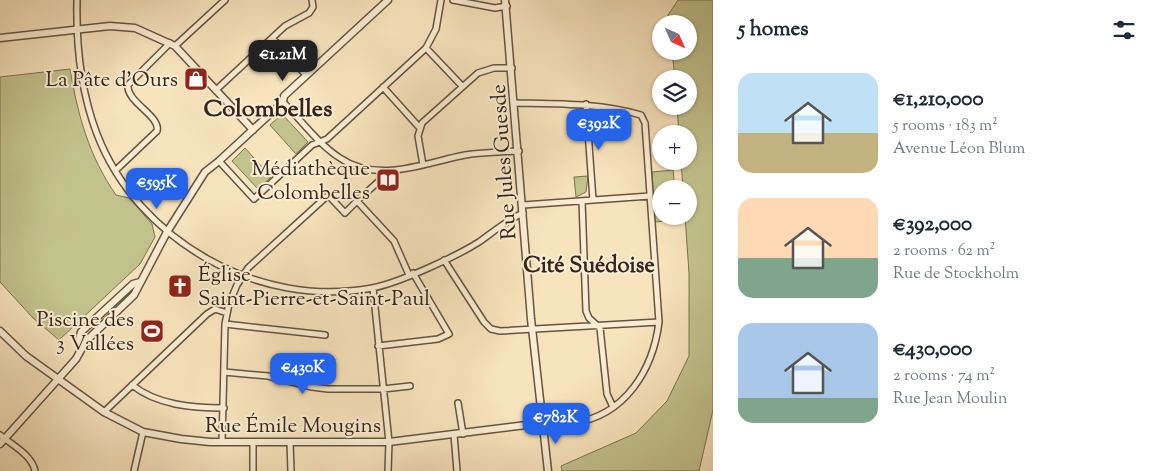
<!DOCTYPE html>
<meta charset="utf-8">
<style>
:root{--surface:#fff;--page:#f6f6f7;--text:#1f2937;--muted:#747a83;--accent:#2563eb}
body{margin:0;font-family:"Sorts Mill Goudy",serif;background:var(--page);color:var(--text);height:100vh;display:flex;flex-direction:column;font-size:19px;white-space:nowrap}
*{box-sizing:border-box;margin:0}
p{font-size:16px;color:var(--muted)}
.icon{flex:none;width:28px;height:28px;fill:none;stroke:currentColor;stroke-width:2;stroke-linecap:round;stroke-linejoin:round}
.map{position:relative;flex:1;overflow:hidden}
.panel{display:flex;flex-direction:column;background:var(--surface);width:450px}
.panel>*{flex:none}
.needle{width:32px;rotate:135deg}
.controls{position:absolute;left:652px;top:15px;display:grid;gap:10px}
.controls a{display:grid;place-items:center;width:45px;height:45px;border-radius:50%;background:var(--surface);box-shadow:0 1px 4px #0004;font-size:25px}
.price{position:absolute;translate:-50% -42px;padding:0 11px;border-radius:10px;background:var(--accent);color:#fff;font-size:16px;line-height:32px;filter:drop-shadow(0 1px 2px #0008)}
.price::after{content:'';position:absolute;left:50%;top:30px;width:15px;height:11px;margin-left:-8px;background:inherit;clip-path:polygon(0 0,100% 0,50% 100%)}
.price.selected{background:#222;color:#fff}
ul{padding:0;list-style:none}
li{display:flex;align-items:center;gap:15px;height:125px;padding:0 25px}
li span{display:grid;place-items:center;flex:none;width:140px;height:100px;border-radius:15px;color:#555}
li>.icon{margin-inline-start:auto}
span .icon{width:60px;height:60px;fill:#fffc;stroke-width:1}
li b{font-size:21px}
h2{display:flex;justify-content:space-between;align-items:center;height:60px;padding:0 25px;font-size:21px}
main{display:flex;flex:1;min-height:0}
.map>svg:first-child{display:block}
.green{fill:#c2c28d;stroke:#7c7354}
.lines{fill:none;stroke-linecap:round;stroke-linejoin:round}
.minor-casing{stroke:#665442;stroke-width:8}
.tertiary-casing{stroke:#665442;stroke-width:9}
.minor{stroke:#faedd3;stroke-width:5}
.tertiary{stroke:#faedd3;stroke-width:6}
.labels{text-anchor:middle;stroke-width:4;stroke-linejoin:round;paint-order:stroke}
.poi-label{font-size:21px;fill:#35241a;stroke:#faedd3;text-anchor:end}
.street-label{font-size:21px;fill:#35241a;stroke:#faedd3}
.neighbourhood-label{font-size:22px;font-weight:bold;fill:#35241a;stroke:#faedd3}
.quarter-label{font-size:24px;font-weight:bold;fill:#35241a;stroke:#faedd3}
</style>
<main>
<div class="map">
<svg width="713" height="471" viewBox="0 0 713 471">
<rect width="100%" height="100%" fill="#f7e3bc"/>
<filter id="stains"><feTurbulence type="fractalNoise" baseFrequency=".004" numOctaves="4"/><feColorMatrix values="0 0 0 0 .2 0 0 0 0 .09 0 0 0 0 .02 0 0 0 .5 -.17"/></filter>
<radialGradient id="worn" r=".72"><stop offset=".6" stop-color="#630" stop-opacity="0"/><stop offset="1" stop-color="#630" stop-opacity=".3"/></radialGradient>
<!-- green -->
<path class="green" d="M678,0H713V410L699,471H562L561,466L636,433L667,401L689,356V273L685,216H689V189H683L681,161H689V134H679L677,106H689V79H675L672,51H689V24H669L668,15Z
M70,69C78,116 89,156 116,195L129,198L152,224L155,237L140,264L59,340L33,318L0,282V77Z
M282,114L308,142L296,154L270,125Z
M245,148L271,177L258,189L232,161Z
M673,170L675,189H661V216H677V220L655,222L652,172Z
M588,176L586,192L576,197L574,177Z"/>
<g class="lines">
<!-- minor casing -->
<g class="minor-casing">
<path id="minor" d="M77,0C76,45 81,92 97,134C138,241 259,309 372,288C399,283 455,257 479,242C493,232 507,220 523,213
M453,0L495,8L507,6
M272,38L306,75
M175,46L225,0
M426,48L462,86
M383,87L419,127
M216,90L285,26L309,13L313,7L312,0
M283,102C301,120 318,144 340,158C378,184 424,163 465,155C483,152 501,152 519,151
M515,103C557,104 600,103 641,115L645,123L659,322C653,370 625,416 573,423C562,424 552,427 542,423
M586,104L593,200
M219,161L254,199L312,145L327,139L426,48L436,29L441,0
M423,165L418,136L422,123L478,73L494,68H512
M116,170L157,131C161,116 126,102 128,85L170,43
M384,172L379,181L357,201L394,241L409,275
M582,201L586,311L589,318L600,328L607,394L613,407
M523,205L650,196
M444,260L484,322L491,329L500,331L659,322
M373,288L389,442L388,471
M225,324L325,335
M378,346L438,339L449,334L413,273
M224,372L268,376L312,387L328,389H383L410,386
M132,385C157,405 192,408 224,408
M458,403L463,434
M104,412L207,314L215,309L227,313
M0,435C12,445 32,455 35,471
M454,435L457,471
M222,442L225,324L229,304L237,285L248,268L326,197L329,196L345,213L357,201
M290,442L291,471
M134,471L143,432
M253,471V442"/>
</g>
<!-- tertiary casing -->
<g class="tertiary-casing">
<path id="tertiary" d="M505,0L531,319L548,471
M0,38L110,26L135,28L175,46L253,130
M0,331L26,356L104,412L143,432L181,439L210,442H389L542,423
M81,348L79,339L81,332L133,284L140,282
M0,444L76,359L86,341L134,295L167,232L205,172L219,161L283,102L284,96L388,0"/>
</g>
<!-- minor -->
<use href="#minor" class="minor"/>
<!-- tertiary -->
<use href="#tertiary" class="tertiary"/>
</g>
<!-- icons -->
<defs>
<g id="shop-square" transform="scale(1.25)"><rect x="-9" y="-9" width="18" height="18" rx="4" fill="#8f2418" stroke="#faedd3"/><path d="M-5-2.5h2.3a2.7 3.5 0 0 1 5.4 0H5L5.5 6h-11ZM-1.5-2.5h3a1.5 2.3 0 0 0-3 0Z" fill="#fff"/></g>
<g id="library-square" transform="scale(1.25)"><rect x="-9" y="-9" width="18" height="18" rx="4" fill="#8f2418" stroke="#faedd3"/><path d="M-6-4Q-3-5.5-.7-3.5V5Q-3 3-6 4ZM6-4Q3-5.5 .7-3.5V5Q3 3 6 4Z" fill="#fff"/></g>
<g id="church-square" transform="scale(1.25)"><rect x="-9" y="-9" width="18" height="18" rx="4" fill="#8f2418" stroke="#faedd3"/><path d="M-1.2-6h2.4v3.5h3.3v2.4h-3.3V6h-2.4V-.1h-3.3v-2.4h3.3Z" fill="#fff"/></g>
<g id="stadium-square" transform="scale(1.25)"><rect x="-9" y="-9" width="18" height="18" rx="4" fill="#8f2418" stroke="#faedd3"/><path d="M0-5a6.5 5 0 1 0 0 10a6.5 5 0 1 0 0-10ZM-3.5-1.8h7v3.6h-7Z" fill="#fff"/></g>
</defs>
<g fill-rule="evenodd">
<use href="#shop-square" x="196" y="79"/>
<use href="#library-square" x="388" y="180"/>
<use href="#church-square" x="180" y="286"/>
<use href="#stadium-square" x="152" y="331"/>
</g>
<g class="labels">
<!-- poi labels -->
<g class="poi-label">
<text x="178" y="86">La Pâte d'Ours</text>
<text x="370" y="175">Médiathèque<tspan x="370" dy="24">Colombelles</tspan></text>
<text x="198" y="281" text-anchor="start">Église<tspan x="198" dy="24">Saint-Pierre-et-Saint-Paul</tspan></text>
<text x="134" y="326">Piscine des<tspan x="134" dy="24">3 Vallées</tspan></text>
</g>
<!-- street labels -->
<g class="street-label">
<text transform="translate(503 162) rotate(-94)" y="7">Rue Jules Guesde</text>
<text x="293" y="432">Rue Émile Mougins</text>
</g>
<!-- neighbourhood labels -->
<g class="neighbourhood-label">
<text x="589" y="272">Cité Suédoise</text>
</g>
<!-- quarter labels -->
<g class="quarter-label">
<text x="268" y="116">Colombelles</text>
</g>
</g>
<rect width="100%" height="100%" filter="url(#stains)"/>
<rect width="100%" height="100%" fill="url(#worn)"/>
</svg>
<div class="controls">
<a><svg class="needle" viewBox="-14 -14 28 28"><path d="M0-13l5 13h-10z" fill="#e53935"/><path d="M0 13l5-13h-10z" fill="#747a83"/></svg></a>
<a><svg class="icon" aria-label="layers" viewBox="0 0 24 24"><path d="M12 4l9 5-9 5-9-5zM3 14l9 5 9-5"/></svg></a>
<a>+</a>
<a>−</a>
</div>
<b class="price selected" style="left:283px;top:82px">€1.21M</b>
<b class="price" style="left:599px;top:151px">€392K</b>
<b class="price" style="left:157px;top:210px">€595K</b>
<b class="price" style="left:303px;top:395px">€430K</b>
<b class="price" style="left:556px;top:445px">€782K</b>
</div>
<section class="panel">
<h2>5 homes<svg class="icon" aria-label="filters" viewBox="0 0 24 24"><path d="M4 7h16M4 17h16"/><circle cx="9" cy="7" r="2"/><circle cx="15" cy="17" r="2"/></svg></h2>
<ul>
<li><span style="background:linear-gradient(#bfe0f5 60%,#c2b280 0)"><svg class="icon" aria-label="home" viewBox="0 0 24 24"><path d="M3 11l9-7 9 7M6 9v11h12V9"/></svg></span><div><b>€1,210,000</b><p>5 rooms · 183 m²</p><p>Avenue Léon Blum</p></div></li>
<li><span style="background:linear-gradient(#ffd9b3 60%,#7fa58c 0)"><svg class="icon" aria-label="home" viewBox="0 0 24 24"><path d="M3 11l9-7 9 7M6 9v11h12V9"/></svg></span><div><b>€392,000</b><p>2 rooms · 62 m²</p><p>Rue de Stockholm</p></div></li>
<li><span style="background:linear-gradient(#a9c7e8 75%,#7fa58c 0)"><svg class="icon" aria-label="home" viewBox="0 0 24 24"><path d="M3 11l9-7 9 7M6 9v11h12V9"/></svg></span><div><b>€430,000</b><p>2 rooms · 74 m²</p><p>Rue Jean Moulin</p></div></li>
</ul>
</section>
</main>
